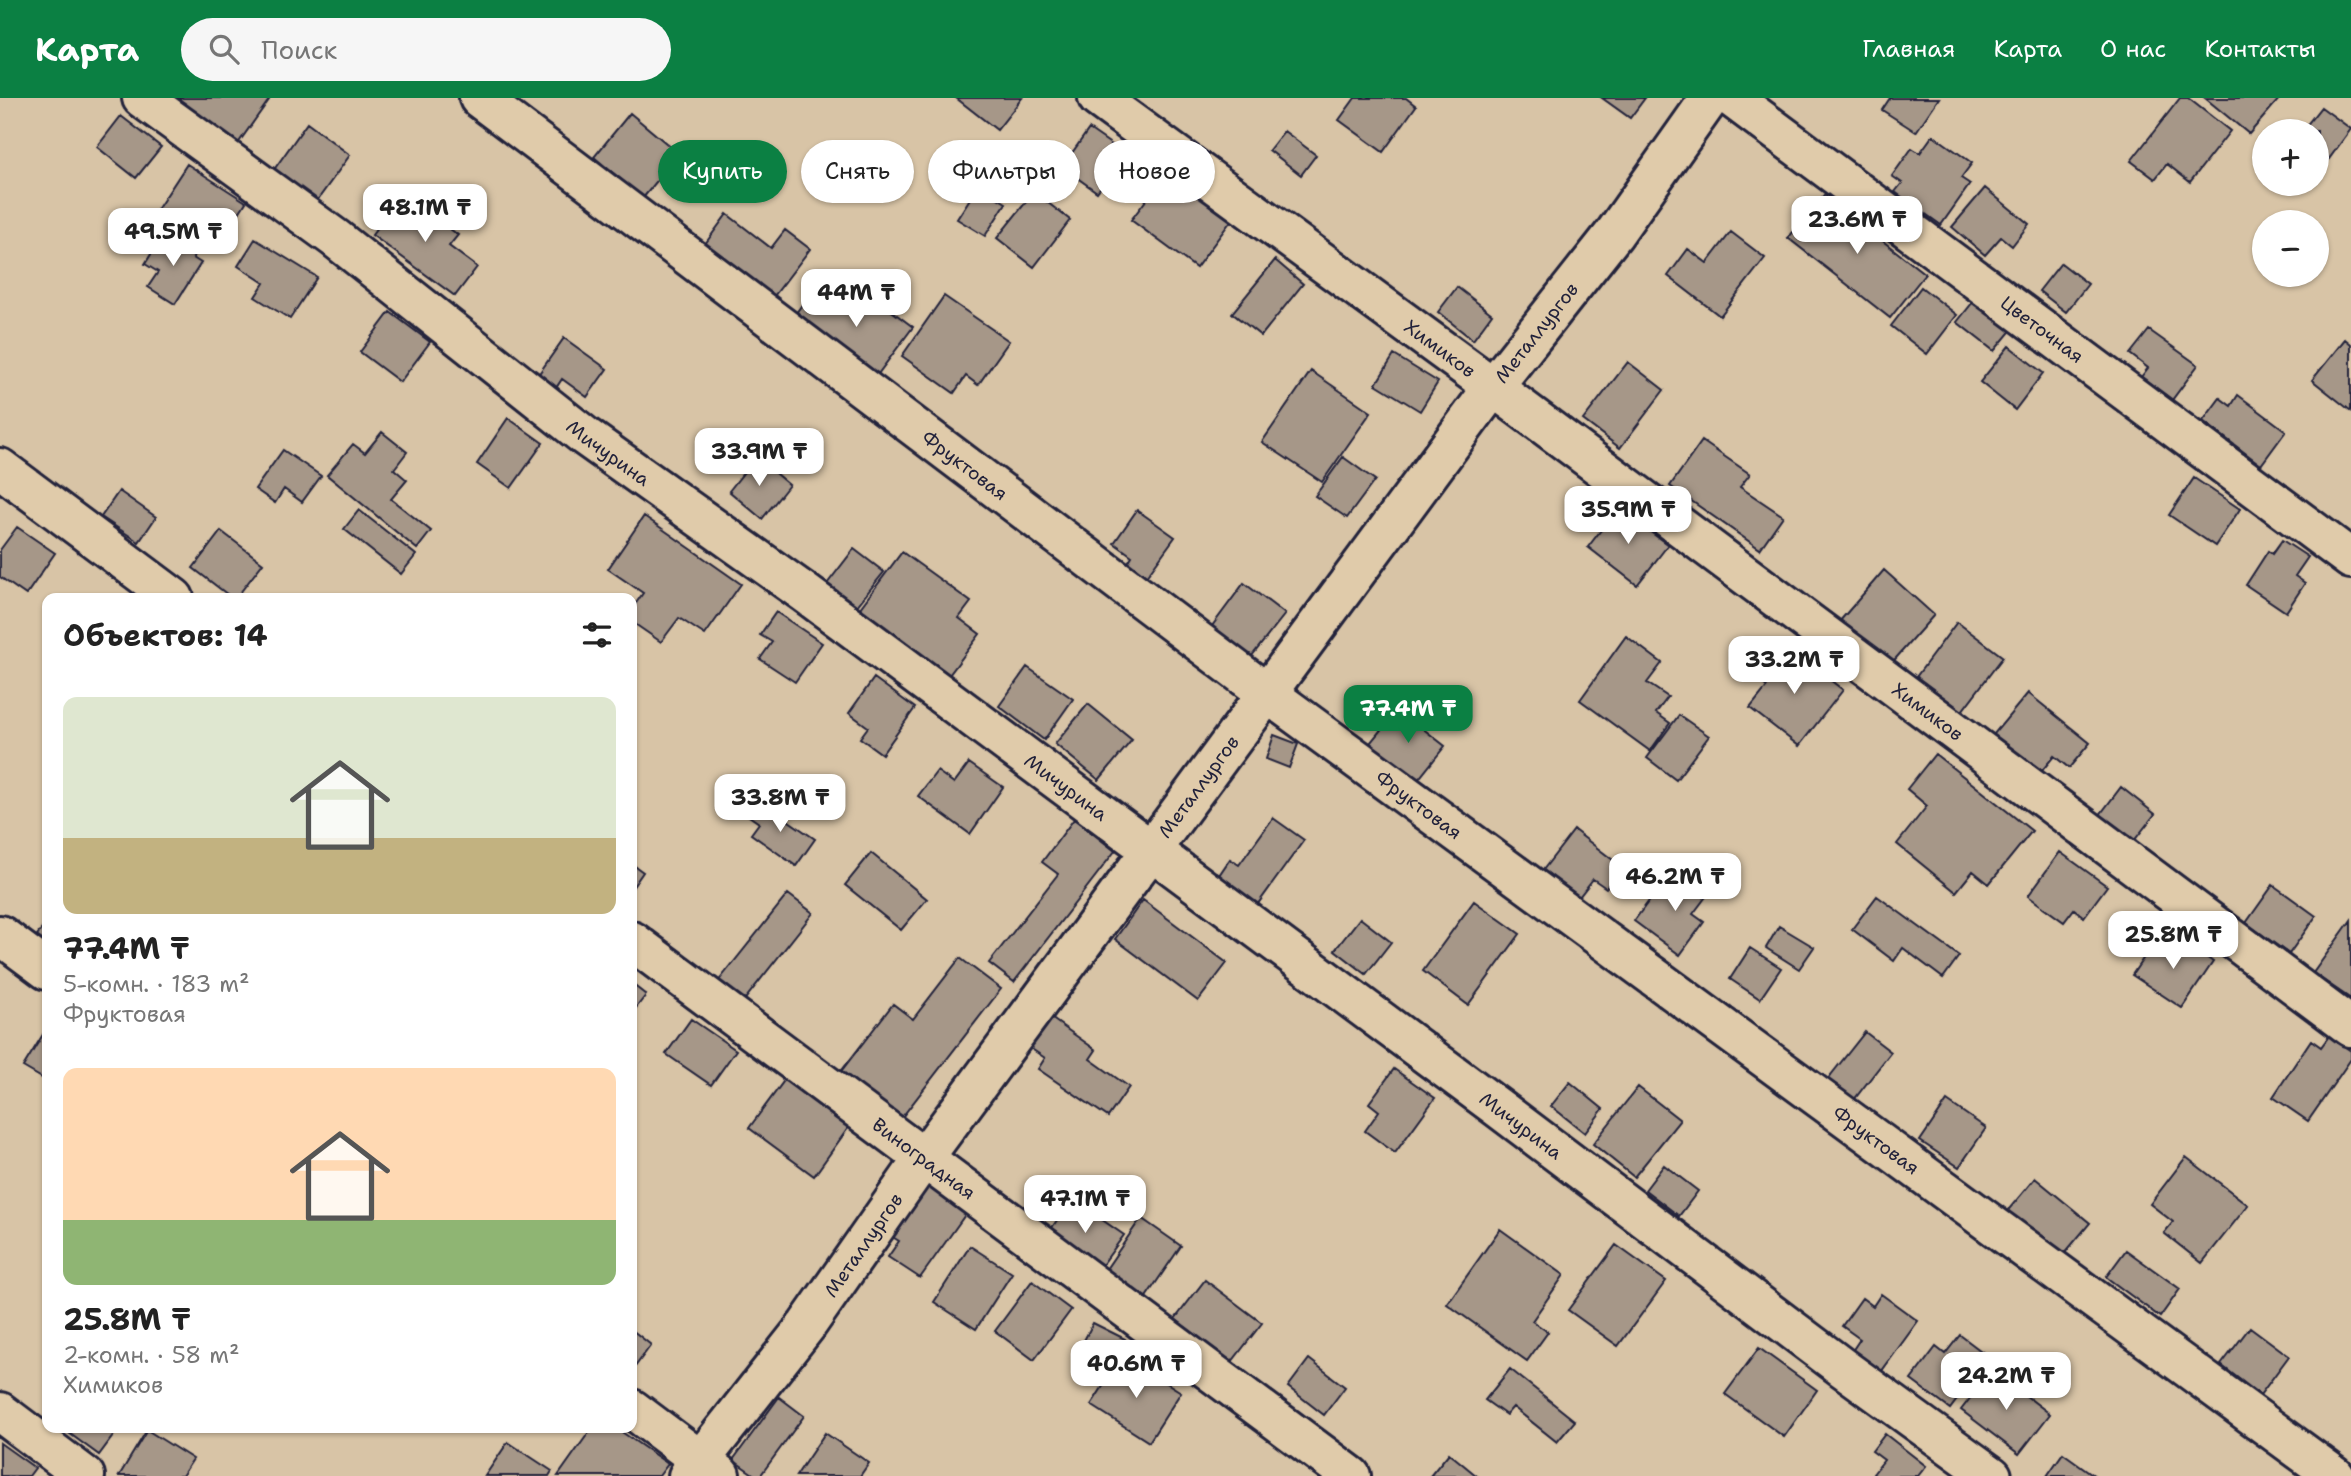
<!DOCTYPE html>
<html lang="ru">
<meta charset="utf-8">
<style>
:root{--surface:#fff;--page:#f6f6f6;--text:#222;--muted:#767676;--accent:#0b8043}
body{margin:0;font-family:"Shantell Sans",sans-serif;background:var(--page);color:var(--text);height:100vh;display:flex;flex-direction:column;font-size:26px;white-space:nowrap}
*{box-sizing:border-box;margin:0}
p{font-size:23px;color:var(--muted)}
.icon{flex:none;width:38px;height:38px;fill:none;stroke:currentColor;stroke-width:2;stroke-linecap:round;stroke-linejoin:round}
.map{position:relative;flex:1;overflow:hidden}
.side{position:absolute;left:42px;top:495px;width:595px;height:840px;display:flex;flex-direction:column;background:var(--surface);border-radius:14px;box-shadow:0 2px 5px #0004}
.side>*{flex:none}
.guide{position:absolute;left:658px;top:42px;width:665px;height:63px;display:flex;gap:14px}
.tools{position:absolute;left:2252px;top:21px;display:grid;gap:14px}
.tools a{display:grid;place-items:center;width:77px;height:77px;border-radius:50%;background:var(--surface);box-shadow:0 2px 5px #0004;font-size:35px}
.price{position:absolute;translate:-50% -60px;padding:0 16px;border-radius:14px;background:#fff;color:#222;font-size:23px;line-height:46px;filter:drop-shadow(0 2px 4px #0008)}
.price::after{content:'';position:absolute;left:50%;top:42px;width:21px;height:16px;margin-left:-10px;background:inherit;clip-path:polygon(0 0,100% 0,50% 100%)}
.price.current{background:var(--accent);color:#fff}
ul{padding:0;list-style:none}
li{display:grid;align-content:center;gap:14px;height:371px;padding:0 21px}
li span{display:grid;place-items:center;height:217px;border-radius:14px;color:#555}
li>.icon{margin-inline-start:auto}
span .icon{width:126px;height:126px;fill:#fffc;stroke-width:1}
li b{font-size:30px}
h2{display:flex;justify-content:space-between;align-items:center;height:84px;padding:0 21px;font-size:30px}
.tag{padding:0 24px;border-radius:32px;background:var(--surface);box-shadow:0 2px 5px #0004;font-size:24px;line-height:63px}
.tag.current{background:var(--accent);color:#fff}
header{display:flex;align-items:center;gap:42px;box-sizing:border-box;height:98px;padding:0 35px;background:var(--accent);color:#fff}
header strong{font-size:33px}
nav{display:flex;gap:38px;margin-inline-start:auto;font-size:24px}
.search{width:490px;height:63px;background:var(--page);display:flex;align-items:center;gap:18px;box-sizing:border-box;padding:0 24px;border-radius:38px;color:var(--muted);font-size:26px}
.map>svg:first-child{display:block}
.building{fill:#a69788;stroke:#22223b;stroke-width:2}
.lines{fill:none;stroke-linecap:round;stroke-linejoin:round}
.street-casing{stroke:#22223b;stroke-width:44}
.street{stroke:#e0cbaa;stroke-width:38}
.labels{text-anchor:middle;stroke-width:7;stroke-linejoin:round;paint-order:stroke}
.street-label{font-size:19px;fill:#22223b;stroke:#e0cbaa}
</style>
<header>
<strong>Карта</strong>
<div class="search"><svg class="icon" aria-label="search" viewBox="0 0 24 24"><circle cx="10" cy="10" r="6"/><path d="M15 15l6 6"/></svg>Поиск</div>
<nav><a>Главная</a><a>Карта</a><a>О нас</a><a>Контакты</a></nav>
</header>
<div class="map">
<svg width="2351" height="1378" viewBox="0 0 2351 1378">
<rect width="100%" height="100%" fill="#d8c4a6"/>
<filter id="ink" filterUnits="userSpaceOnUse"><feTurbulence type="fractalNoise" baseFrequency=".0143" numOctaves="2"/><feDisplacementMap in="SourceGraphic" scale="14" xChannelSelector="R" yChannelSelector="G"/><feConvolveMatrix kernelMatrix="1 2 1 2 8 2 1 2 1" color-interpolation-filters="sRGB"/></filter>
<g filter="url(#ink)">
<!-- building -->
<path class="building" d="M173,0H266L269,2L237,47Z
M956,0H1022L997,32Z
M1355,0H1406L1416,8L1383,54L1339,22Z
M1602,0H1645L1630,20Z
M1890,0H1939L1916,34L1882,12Z
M2180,0H2188L2230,33L2190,84L2167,66L2155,81L2131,63Z
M2205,0H2280L2249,36Z
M2321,9L2351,31L2326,65L2317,58V33H2302Z
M630,15L679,56L643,100L594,59Z
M121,18L161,49L136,80L97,49Z
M307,25L350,57L316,104L273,73Z
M1089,31L1125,56L1097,94L1062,69Z
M1284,33L1316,57L1301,77L1269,52Z
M1933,37L1972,65L1961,80L1970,86L1941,127L1895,94L1902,85L1892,78L1912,50L1920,55Z
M187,66L246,104L214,154L155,115Z
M1169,72L1233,120L1196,170L1131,122Z
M978,88L1006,105L985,138L957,121Z
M1985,90L2029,126L2012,148L2001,139L1985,157L1952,129Z
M1034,94L1070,122L1034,169L997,140Z
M403,96L458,137L449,148L477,169L455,198L372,137Z
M1824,97L1925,176L1890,220L1788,140Z
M727,116L771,150L785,132L810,151L774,198L705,146Z
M1731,134L1765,160L1720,218L1668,178L1688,151L1707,165Z
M181,136L200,149L193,160L201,165L175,206L148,189L158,174L145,166L158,145L170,153Z
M255,141L317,179L290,221L255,199L264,185L238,168Z
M1275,162L1303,186L1261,238L1232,215Z
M2061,165L2088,186L2066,214L2039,193Z
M815,189L854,217L869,196L913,229L875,280L793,219Z
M1457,189L1492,216L1473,242L1438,214Z
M1921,189L1957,217L1927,256L1891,228Z
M944,198L1009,243L978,287L966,278L954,295L902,258Z
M1977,199L2014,229L1994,253L1957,224Z
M390,214L430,244L400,284L360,254Z
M2149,232L2198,267L2172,302L2141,279L2148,270L2130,256Z
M564,240L607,271L587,299L562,281L556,290L538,277Z
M2345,241L2351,246V313L2312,282Z
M2009,248L2043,275L2015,312L1980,284Z
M1394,257L1438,284L1420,313L1376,286Z
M1628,264L1664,292L1620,350L1583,322Z
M1311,273L1371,314L1322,384L1262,344Z
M2238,297L2286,333L2261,367L2203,323L2220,300L2231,308Z
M508,320L543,345L511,390L477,366Z
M382,334L407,354L394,371L407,382L391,401L431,433L417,451L327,377L353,346L365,355Z
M1702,343L1750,376L1740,389L1783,418L1760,451L1670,388Z
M283,352L321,378L302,404L284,391L275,405L255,391Z
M756,359L789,387L762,421L729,393Z
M1343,359L1375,382L1347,420L1315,398Z
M2194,380L2240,411L2215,448L2169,417Z
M119,393L156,419L139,444L101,419Z
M1618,410L1668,447L1637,487L1588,449Z
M359,412L416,457L401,476L344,431Z
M1137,412L1175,439L1146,479L1127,466L1132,458L1114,445Z
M644,418L741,486L705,537L679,520L661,544L632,524V511L643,495L608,471Z
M17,429L55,455L26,497L0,479V452Z
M221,433L263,465L236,500H232L193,470Z
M2282,442L2308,459L2295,478L2305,485L2286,514L2246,487L2268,453L2272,456Z
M854,451L884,474L856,509L827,486Z
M902,454L971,504L959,520L980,536L946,581L857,514Z
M1884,472L1934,517L1889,568L1839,524Z
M1244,485L1285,516L1251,559L1212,528Z
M776,514L822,545L795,584L760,561L772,544L760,537Z
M1957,524L2003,559L1962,613L1916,579Z
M1626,538L1662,565L1647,585L1668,599L1656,615L1670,625L1650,653L1580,602Z
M1785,547L1843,592L1799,648L1750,610L1767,589L1757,582Z
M1027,569L1073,601L1044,642L999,608Z
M874,580L915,610L882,656L860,640L868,629L849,615Z
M2028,595L2090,645L2069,670L2054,658L2040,675L1993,637Z
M1088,606L1132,642L1099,682L1055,646Z
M1398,611L1445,648L1417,683L1370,645Z
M1679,617L1709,638L1676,682L1647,660Z
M1274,637L1298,646L1289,670L1266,661Z
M1935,656L2032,733L1989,786L1973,773L1956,794L1897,746L1927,708L1907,691Z
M969,665L1003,689L970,736L918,698L937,673L954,685Z
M2121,689L2155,716L2133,744L2099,718Z
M760,703L815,741L796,768L751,736L759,725L749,718Z
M1273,720L1304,742L1252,814L1213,786L1230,761L1239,767Z
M1074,721L1115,753L1014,884L989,865L1058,776L1042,764Z
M1574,732L1622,769L1606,790L1593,781L1579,799L1543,772Z
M2060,754L2107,788L2084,819L2074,811L2064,824L2028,798Z
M871,755L927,801L901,832L845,787Z
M632,766L643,774L632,790Z
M1684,772L1711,792L1693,816L1704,824L1680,857L1634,823L1657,792L1665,797Z
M2273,787L2316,818L2289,856L2246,825Z
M788,796L813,815L742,905L717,885Z
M1877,798L1959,858L1943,880L1903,850L1894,863L1852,831Z
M1143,802L1227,865L1198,903L1115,841Z
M1474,803L1520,836L1468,907L1423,873Z
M1360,820L1391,844L1366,876L1335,852Z
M2351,822V901L2313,875Z
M47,824V864L28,849Z
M1779,828L1814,849L1799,871L1766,850Z
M2179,839L2213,864L2182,910L2132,877L2155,843L2170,853Z
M1750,850L1781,870L1760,901L1730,881Z
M960,860L1001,891L899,1023L839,976L893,906L913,921Z
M632,886L646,897L632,915Z
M1051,920L1096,952L1090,961L1129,989L1108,1019L1038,971L1045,960L1030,950Z
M691,921L736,952L711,987L666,956Z
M47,930V983L23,969Z
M1865,934L1891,954L1853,1003L1827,982Z
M2329,938L2351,953V961L2308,1023L2273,999L2311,942L2321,949Z
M1394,971L1435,1000L1395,1055L1365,1033L1379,1013L1369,1005Z
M786,980L851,1026L814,1078L749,1030Z
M1570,984L1603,1011L1585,1035L1551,1008Z
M1638,989L1680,1022L1634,1079L1593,1046Z
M1947,1003L1986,1030L1959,1069L1920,1043Z
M2186,1059L2248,1107L2202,1165L2164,1135L2173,1124L2150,1106Z
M1664,1067L1698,1093L1679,1118L1645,1092Z
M2035,1080L2090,1125L2059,1162L2004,1117Z
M927,1086L967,1114L920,1180L888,1159L899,1143L891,1138Z
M1072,1101L1124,1137L1097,1174L1046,1138Z
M1141,1120L1181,1148L1142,1205L1102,1177Z
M1500,1131L1564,1177L1532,1223L1548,1234L1527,1263L1447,1206Z
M1616,1147L1666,1183L1618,1248L1568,1212Z
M970,1148L1012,1175L976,1231L934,1204Z
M2126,1152L2180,1191L2160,1219L2106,1179Z
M1205,1182L1262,1225L1231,1265L1175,1221Z
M1032,1183L1071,1212L1034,1262L995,1233Z
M1881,1196L1918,1223L1881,1274L1852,1253L1860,1241L1842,1228L1862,1200L1873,1208Z
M1093,1225L1125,1241L1110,1270L1078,1254Z
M2250,1229L2289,1258L2260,1297L2221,1267Z
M632,1232L651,1247L632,1273Z
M1960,1237L1989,1259L1950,1311L1911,1282L1936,1249L1945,1256Z
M1759,1250L1817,1292L1784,1339L1725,1296Z
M1309,1261L1345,1289L1324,1317L1288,1289Z
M1132,1263L1181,1294L1149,1344L1091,1307L1118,1265L1127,1271Z
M1510,1271L1575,1323L1557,1344L1513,1309L1506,1317L1485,1302Z
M1992,1272L2050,1316L2019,1356L1961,1312Z
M779,1299L804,1318L760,1378H756L733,1362Z
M62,1330H119L99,1357Z
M592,1330H616L668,1366L659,1378H558Z
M147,1332L193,1361L182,1378H119Z
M825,1335L869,1365L860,1378H796Z
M1885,1336L1926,1368L1918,1378H1876L1873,1376L1884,1362L1872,1353Z
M508,1344L552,1373L549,1378H485Z
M0,1345L35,1370L29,1378H0Z
M1449,1355L1477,1378H1430Z
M2063,1355L2095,1378H2047Z"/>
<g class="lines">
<!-- street casing -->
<g class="street-casing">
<g id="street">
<path id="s1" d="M142,0L335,140L586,339L805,495L1497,1009L1843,1270L1992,1378"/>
<path id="s2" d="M479,0L1268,596L2335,1378"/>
<path id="s3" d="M1098,0L1493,289L2351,929"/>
<path id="s4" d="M1732,0L2351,461"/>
<path d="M0,370L174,500"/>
<path d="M0,837L47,872"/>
<path id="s5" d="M632,843L1351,1378"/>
<path d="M632,1311L720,1377"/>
<path d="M0,1314L85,1378"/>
<path id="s6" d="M688,1378L807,1227L923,1061L1493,289L1614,136L1710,0"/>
</g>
</g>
<!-- street -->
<use href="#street" class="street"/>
</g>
</g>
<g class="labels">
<!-- street labels -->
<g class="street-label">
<text dy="7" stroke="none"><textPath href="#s4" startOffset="387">Цветочная</textPath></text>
<text dy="7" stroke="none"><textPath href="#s6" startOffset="1424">Металлургов</textPath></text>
<text dy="7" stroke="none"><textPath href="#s3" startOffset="424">Химиков</textPath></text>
<text dy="7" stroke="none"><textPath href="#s1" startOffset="586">Мичурина</textPath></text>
<text dy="7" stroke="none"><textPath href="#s2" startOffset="609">Фруктовая</textPath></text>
<text dy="7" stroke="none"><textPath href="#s3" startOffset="1032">Химиков</textPath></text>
<text dy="7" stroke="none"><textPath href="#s6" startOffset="858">Металлургов</textPath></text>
<text dy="7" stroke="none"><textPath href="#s1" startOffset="1153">Мичурина</textPath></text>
<text dy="7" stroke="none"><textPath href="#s2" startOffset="1176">Фруктовая</textPath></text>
<text dy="7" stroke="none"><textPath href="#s1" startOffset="1720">Мичурина</textPath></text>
<text dy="7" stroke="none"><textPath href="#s2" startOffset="1743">Фруктовая</textPath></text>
<text dy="7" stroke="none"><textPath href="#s5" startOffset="364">Виноградная</textPath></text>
<text dy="7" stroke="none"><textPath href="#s6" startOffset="290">Металлургов</textPath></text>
</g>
</g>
</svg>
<div class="tools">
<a>+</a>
<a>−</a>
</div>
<b class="price" style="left:425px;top:146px">48.1M ₸</b>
<b class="price" style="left:1857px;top:158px">23.6M ₸</b>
<b class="price" style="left:173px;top:170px">49.5M ₸</b>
<b class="price" style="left:856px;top:231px">44M ₸</b>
<b class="price" style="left:759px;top:390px">33.9M ₸</b>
<b class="price" style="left:1628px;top:448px">35.9M ₸</b>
<b class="price" style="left:1794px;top:598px">33.2M ₸</b>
<b class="price current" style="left:1408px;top:647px">77.4M ₸</b>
<b class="price" style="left:780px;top:736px">33.8M ₸</b>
<b class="price" style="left:1675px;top:815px">46.2M ₸</b>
<b class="price" style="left:2173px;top:873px">25.8M ₸</b>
<b class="price" style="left:1085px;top:1137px">47.1M ₸</b>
<b class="price" style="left:1136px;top:1302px">40.6M ₸</b>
<b class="price" style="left:2006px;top:1314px">24.2M ₸</b>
<div class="guide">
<a class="tag current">Купить</a>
<a class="tag">Снять</a>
<a class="tag">Фильтры</a>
<a class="tag">Новое</a>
</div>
<section class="side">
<h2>Объектов: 14<svg class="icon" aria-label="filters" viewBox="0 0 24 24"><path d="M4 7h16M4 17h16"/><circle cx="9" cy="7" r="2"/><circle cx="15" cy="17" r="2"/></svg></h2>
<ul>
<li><span style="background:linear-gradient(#dfe7d0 65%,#c2b280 0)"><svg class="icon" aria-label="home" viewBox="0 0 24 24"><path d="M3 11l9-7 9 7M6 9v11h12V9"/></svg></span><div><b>77.4M ₸</b><p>5-комн. · 183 m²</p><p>Фруктовая</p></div></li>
<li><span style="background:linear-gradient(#ffd9b3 70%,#8fb573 0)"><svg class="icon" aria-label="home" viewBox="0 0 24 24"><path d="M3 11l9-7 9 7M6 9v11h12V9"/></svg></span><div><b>25.8M ₸</b><p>2-комн. · 58 m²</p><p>Химиков</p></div></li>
</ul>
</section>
</div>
